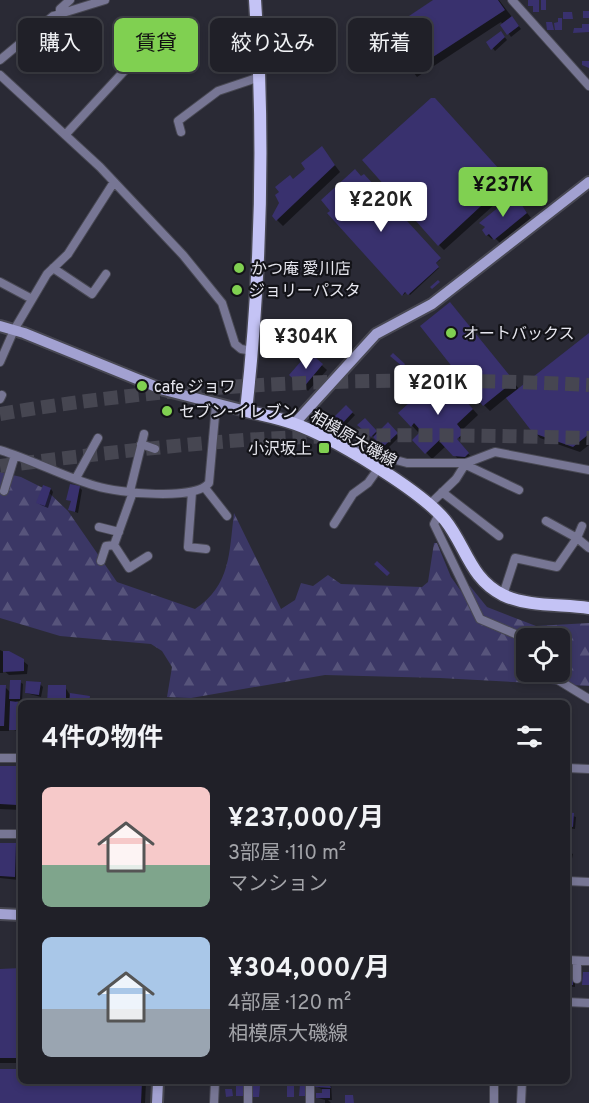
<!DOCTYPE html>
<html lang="ja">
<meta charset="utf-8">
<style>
:root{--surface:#202028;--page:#2d2d34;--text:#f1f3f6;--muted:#a2a3a8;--line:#3d3e45;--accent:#80d051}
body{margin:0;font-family:Overpass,"Noto Sans JP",sans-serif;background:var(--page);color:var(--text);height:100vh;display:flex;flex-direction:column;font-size:22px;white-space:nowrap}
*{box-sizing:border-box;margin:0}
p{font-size:20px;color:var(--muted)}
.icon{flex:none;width:33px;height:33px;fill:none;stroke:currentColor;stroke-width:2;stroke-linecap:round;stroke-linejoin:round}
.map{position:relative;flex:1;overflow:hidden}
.details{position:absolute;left:18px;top:700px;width:552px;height:384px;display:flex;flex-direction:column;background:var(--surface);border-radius:9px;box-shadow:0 3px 9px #0003,0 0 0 2px var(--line)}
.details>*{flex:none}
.top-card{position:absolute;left:18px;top:18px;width:554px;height:54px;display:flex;gap:12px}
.fabs{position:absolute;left:516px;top:628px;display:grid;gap:12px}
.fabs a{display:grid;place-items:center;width:54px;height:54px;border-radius:9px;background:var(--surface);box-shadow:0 3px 9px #0003,0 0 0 2px var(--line);font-size:30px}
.price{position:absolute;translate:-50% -51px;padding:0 14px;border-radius:6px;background:#fff;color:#222;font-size:20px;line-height:39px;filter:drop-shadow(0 2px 3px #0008)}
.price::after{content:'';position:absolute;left:50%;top:36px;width:18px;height:14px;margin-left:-9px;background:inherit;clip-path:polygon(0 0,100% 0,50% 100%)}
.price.on{background:var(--accent);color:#111}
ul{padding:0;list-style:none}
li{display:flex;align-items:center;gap:18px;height:150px;padding:0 24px}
li span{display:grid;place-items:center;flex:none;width:168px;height:120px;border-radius:9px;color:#555}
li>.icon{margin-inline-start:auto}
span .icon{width:72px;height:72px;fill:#fffc;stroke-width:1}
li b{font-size:26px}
h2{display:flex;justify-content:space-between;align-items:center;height:72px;padding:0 24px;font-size:26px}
.pill{padding:0 21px;border-radius:9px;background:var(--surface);box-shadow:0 3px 9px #0003,0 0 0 2px var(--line);font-size:21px;line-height:54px}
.pill.on{background:var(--accent);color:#111}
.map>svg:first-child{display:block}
.forest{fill:url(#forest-firs);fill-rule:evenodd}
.shadow{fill:#0007}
.building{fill:#39316e}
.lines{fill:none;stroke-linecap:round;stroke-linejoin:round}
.highway-tunnel{stroke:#464651;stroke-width:14;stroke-dasharray:14 7;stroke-linecap:butt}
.street-casing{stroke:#484853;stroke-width:10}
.secondary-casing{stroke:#484853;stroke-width:14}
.primary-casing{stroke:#484853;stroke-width:15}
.street{stroke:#777694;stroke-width:8}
.secondary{stroke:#a2a1d1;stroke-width:10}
.primary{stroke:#c4c3f5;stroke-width:12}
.poi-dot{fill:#80d051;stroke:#131318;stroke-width:2}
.labels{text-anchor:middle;stroke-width:4.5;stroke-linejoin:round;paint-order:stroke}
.poi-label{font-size:16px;fill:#e6e6ee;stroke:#131318;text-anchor:start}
.street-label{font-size:16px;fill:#e6e6ee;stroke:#131318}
</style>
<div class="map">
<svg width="589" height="1103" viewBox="0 0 589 1103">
<defs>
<pattern id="forest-firs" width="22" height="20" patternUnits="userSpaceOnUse" patternTransform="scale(1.5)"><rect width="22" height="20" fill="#3b3765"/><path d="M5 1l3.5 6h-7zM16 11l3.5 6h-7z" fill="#57547b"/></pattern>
</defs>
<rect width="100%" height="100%" fill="#2a2a35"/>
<!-- forest -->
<path class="forest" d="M0,472L21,477L45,489L68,511L117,582L195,609C231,585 229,553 234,513L281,609L295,600L301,583L313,586L328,575L341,584L422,587L428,582L434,543H437L451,577L461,591L470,586L487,607L536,626L589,623V686L440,678L325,675L191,698L167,697L172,667L162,651L151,644L60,636L0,618ZM526,639H560V672H526Z"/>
<!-- shadow -->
<path class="shadow" d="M436,0H499L521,29L511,37L501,22L417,77L399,53L397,54L388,45Z
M503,35L507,40L495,51L488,42Z
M441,106L514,187L444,250L439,245Z
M322,148L340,172L283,226L277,220L293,181L307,169Z
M364,176L440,260L435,264L439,268L410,295L407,292L403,295L330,213Z
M518,201L531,218L500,243L494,237L492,239L487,235Z
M456,310L519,389L589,335V445L580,452L540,438L507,397L490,411L484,405Z
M281,331L284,334L282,343L265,339Z
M309,354L327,370L308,391L291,374Z
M448,380L478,415L461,431L466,436L461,440L457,436L454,438L472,458L470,460H459L446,446L432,459L414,440L423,431L421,429L418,432L400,413Z
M346,407L355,415L341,430L332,421Z
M365,420L378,434L388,424L399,437L387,449L369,433Z
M80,488L82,490L78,513L70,510L72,502L68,499Z
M51,489L53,492L48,508L41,505L38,503Z
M0,650L23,661L28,665L27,674L9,675L3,670V673H0Z
M20,682L23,684L22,701H16L20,706L19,732L9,728V731H0V687H5L11,693Z
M40,684L43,687L41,697L26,693Z
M65,687L70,695L112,704H49Z
M17,767L21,772V810L0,809V768Z
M567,814L576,817L575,829L567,828Z
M0,844H15L20,849L19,880L0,878Z
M567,851L573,854L571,863H567Z
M0,970H21V1063H0Z
M567,975L575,977V987L567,986Z
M0,1070H21V1082H146L145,1103H0Z
M318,1082L331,1083L332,1100H328L331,1103H325V1100L318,1098L323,1095L324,1090L317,1087Z"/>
<!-- building -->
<path class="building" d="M433,0H498L505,10L410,72L394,47L389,49L386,45L391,42L385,32Z
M528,0H539V12H533V6H528Z
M541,0H546V10H541Z
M583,11H589V18H583Z
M563,12H572L573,19H563Z
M512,16L519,26L507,35L500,25Z
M558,18H562V30H555L554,23L558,22Z
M546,22H552L554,30H547Z
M582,24H589V32L573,33L574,28H582Z
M501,31L505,37L491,50L486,42Z
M582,61H589V68L582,65Z
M431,98H435L509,180L438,246L362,160Z
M322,146L335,165L276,221L272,216L279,203L275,195L279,192L275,187L290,175L293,179L305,169L301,163Z
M355,169L361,176L364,174L441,258L436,263L439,267L408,295L405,292L402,296L327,213L330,211L321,200Z
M510,198L514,202L518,199L527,213L494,240L489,234L486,236L482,230L485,227L479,223Z
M438,280L440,282L432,289L430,287Z
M450,302L514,381L483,406L420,326Z
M264,329L282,330L280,341L264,340Z
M589,333V434L573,447L533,433L506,398Z
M309,352L323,364L303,388L289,375Z
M393,353L405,364L403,367L390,356Z
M449,369L454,376L451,378L445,372Z
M443,372L459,392L458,396L460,394L473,409L457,424L464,433L457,439L469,453L465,457L453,456L440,442L450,430L425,454L412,440L421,431L414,423L411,427L398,413Z
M456,379L465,390L462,392L454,382Z
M346,405L353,412L338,428L330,421Z
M365,418L377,431L371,437L357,425Z
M388,422L398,433L383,447L373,437Z
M70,484L80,486L75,512L68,510L71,501L66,500Z
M43,485L51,488L45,506L36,503Z
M377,561L390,573L387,576L374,564Z
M3,651H9L24,659V671L3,672Z
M10,680H21L20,699H9Z
M26,681L41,682L39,695L25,693Z
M0,685H6L4,726H0Z
M48,685H66V704H47Z
M70,693L90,696L89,704H69Z
M110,699V704H91V700Z
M10,701L18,702L17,730H9Z
M25,701H41V704H25Z
M0,766H17V805L0,804Z
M567,812L574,813L573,827L567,826Z
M0,843H16L15,877L0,876Z
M567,850H571L568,865L567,864Z
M21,968V1058H0V969Z
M583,972H589V985H582Z
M567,973H573V985H567Z
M0,1069H21V1082H142L141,1103H0Z
M318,1082H329L331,1088L315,1087Z
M287,1084H294V1097H287Z
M300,1084H306V1096H299Z
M236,1085H245V1096H236Z
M253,1086H260L259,1097H253Z
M225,1089H232L233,1096L226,1097Z
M322,1089H330V1098H316V1093H322Z
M345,1095H353L354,1103H345Z"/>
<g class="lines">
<!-- highway-tunnel -->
<path class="highway-tunnel" d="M0,414C193,381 394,375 589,385
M0,466C81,456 162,446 244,440C358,433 474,435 589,438"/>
<!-- street casing -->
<g class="street-casing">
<path id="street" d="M512,0L589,86
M60,13V9L70,0
M0,60L53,16L105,0
M0,75L100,167L183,255L222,303L235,344L241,349L253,351
M181,132L178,121L218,91L260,77
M66,134L138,56
M53,268L92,294L106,274
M0,282L32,299
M0,362L14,330L47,274L68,254L114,182
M0,399L2,395
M141,444L155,449
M0,450C33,460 64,477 96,486C118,493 195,501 209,483L216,405
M353,454L361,446L381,456L407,463H466L495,452L589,470
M466,465L519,490
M76,478L98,438
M205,488L227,516
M4,491L15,455
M130,491L144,434
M133,492L114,545L129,568L148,556
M192,492L188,547L206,549
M442,492L499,536
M430,504L456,479L466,463
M439,514L434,524L480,619L527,639
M546,521L577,538L582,526
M334,524L353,494L368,483L378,469
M99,527L119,532
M101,561L106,546L114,545
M503,595L515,558L557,567L577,538L589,548
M560,649L567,655L560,658
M545,672L589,699
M0,758H21
M567,768L589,769
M0,834H21
M567,881L589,882
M567,960L589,961
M577,979V961
M567,1002L589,1003
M214,1103L215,1082
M248,1103V1082
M310,1103V1082
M494,1103V1082
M521,1103L522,1082"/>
</g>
<!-- secondary casing -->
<g class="secondary-casing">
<path id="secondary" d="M0,326L24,333L164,390L246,411
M295,423L376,334L432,304L589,182
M0,914L21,915
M157,1103L158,1082"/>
</g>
<!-- primary casing -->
<g class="primary-casing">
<path id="primary" d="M255,0C265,138 261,274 246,411C262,415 279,418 295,424C332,437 420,490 445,520C466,546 470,579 503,595C528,607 562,604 589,608"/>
</g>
<!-- street -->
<use href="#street" class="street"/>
<!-- secondary -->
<use href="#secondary" class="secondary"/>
<!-- primary -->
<use href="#primary" class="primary"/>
</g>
<!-- markers -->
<g class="poi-dot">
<circle cx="239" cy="268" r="6"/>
<circle cx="237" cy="290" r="6"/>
<circle cx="451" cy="333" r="6"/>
<circle cx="142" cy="386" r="6"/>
<circle cx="167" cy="411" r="6"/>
<rect x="318" y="442" width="12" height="12" rx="3"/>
</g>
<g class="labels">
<!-- poi labels -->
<g class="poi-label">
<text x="251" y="274">かつ庵 愛川店</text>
<text x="249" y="296">ジョリーパスタ</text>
<text x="463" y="339">オートバックス</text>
<text x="154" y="392">cafe ジョワ</text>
<text x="179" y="417">セブン-イレブン</text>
<text x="312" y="454" text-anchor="end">小沢坂上</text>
</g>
<!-- street labels -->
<g class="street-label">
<text transform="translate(354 438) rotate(30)" y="6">相模原大磯線</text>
</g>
</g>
</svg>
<div class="fabs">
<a><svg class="icon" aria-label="locate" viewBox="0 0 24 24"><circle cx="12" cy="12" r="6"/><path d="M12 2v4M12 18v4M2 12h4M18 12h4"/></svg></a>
</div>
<b class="price on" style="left:503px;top:218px">¥237K</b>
<b class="price" style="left:381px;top:233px">¥220K</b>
<b class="price" style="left:306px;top:370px">¥304K</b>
<b class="price" style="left:438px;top:416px">¥201K</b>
<div class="top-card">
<a class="pill">購入</a>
<a class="pill on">賃貸</a>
<a class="pill">絞り込み</a>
<a class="pill">新着</a>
</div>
<section class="details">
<h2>4件の物件<svg class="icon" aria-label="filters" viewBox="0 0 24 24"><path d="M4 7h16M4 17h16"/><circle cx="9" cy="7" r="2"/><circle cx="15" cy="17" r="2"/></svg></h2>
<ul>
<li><span style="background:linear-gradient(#f6c9c9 65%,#7fa58c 0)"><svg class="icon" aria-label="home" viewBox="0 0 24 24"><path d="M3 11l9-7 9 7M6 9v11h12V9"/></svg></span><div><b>¥237,000/月</b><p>3部屋 · 110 m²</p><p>マンション</p></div></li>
<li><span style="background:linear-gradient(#a9c7e8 60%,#9aa5b1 0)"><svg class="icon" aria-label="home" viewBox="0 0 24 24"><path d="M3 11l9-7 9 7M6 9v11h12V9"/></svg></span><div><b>¥304,000/月</b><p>4部屋 · 120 m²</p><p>相模原大磯線</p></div></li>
</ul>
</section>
</div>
